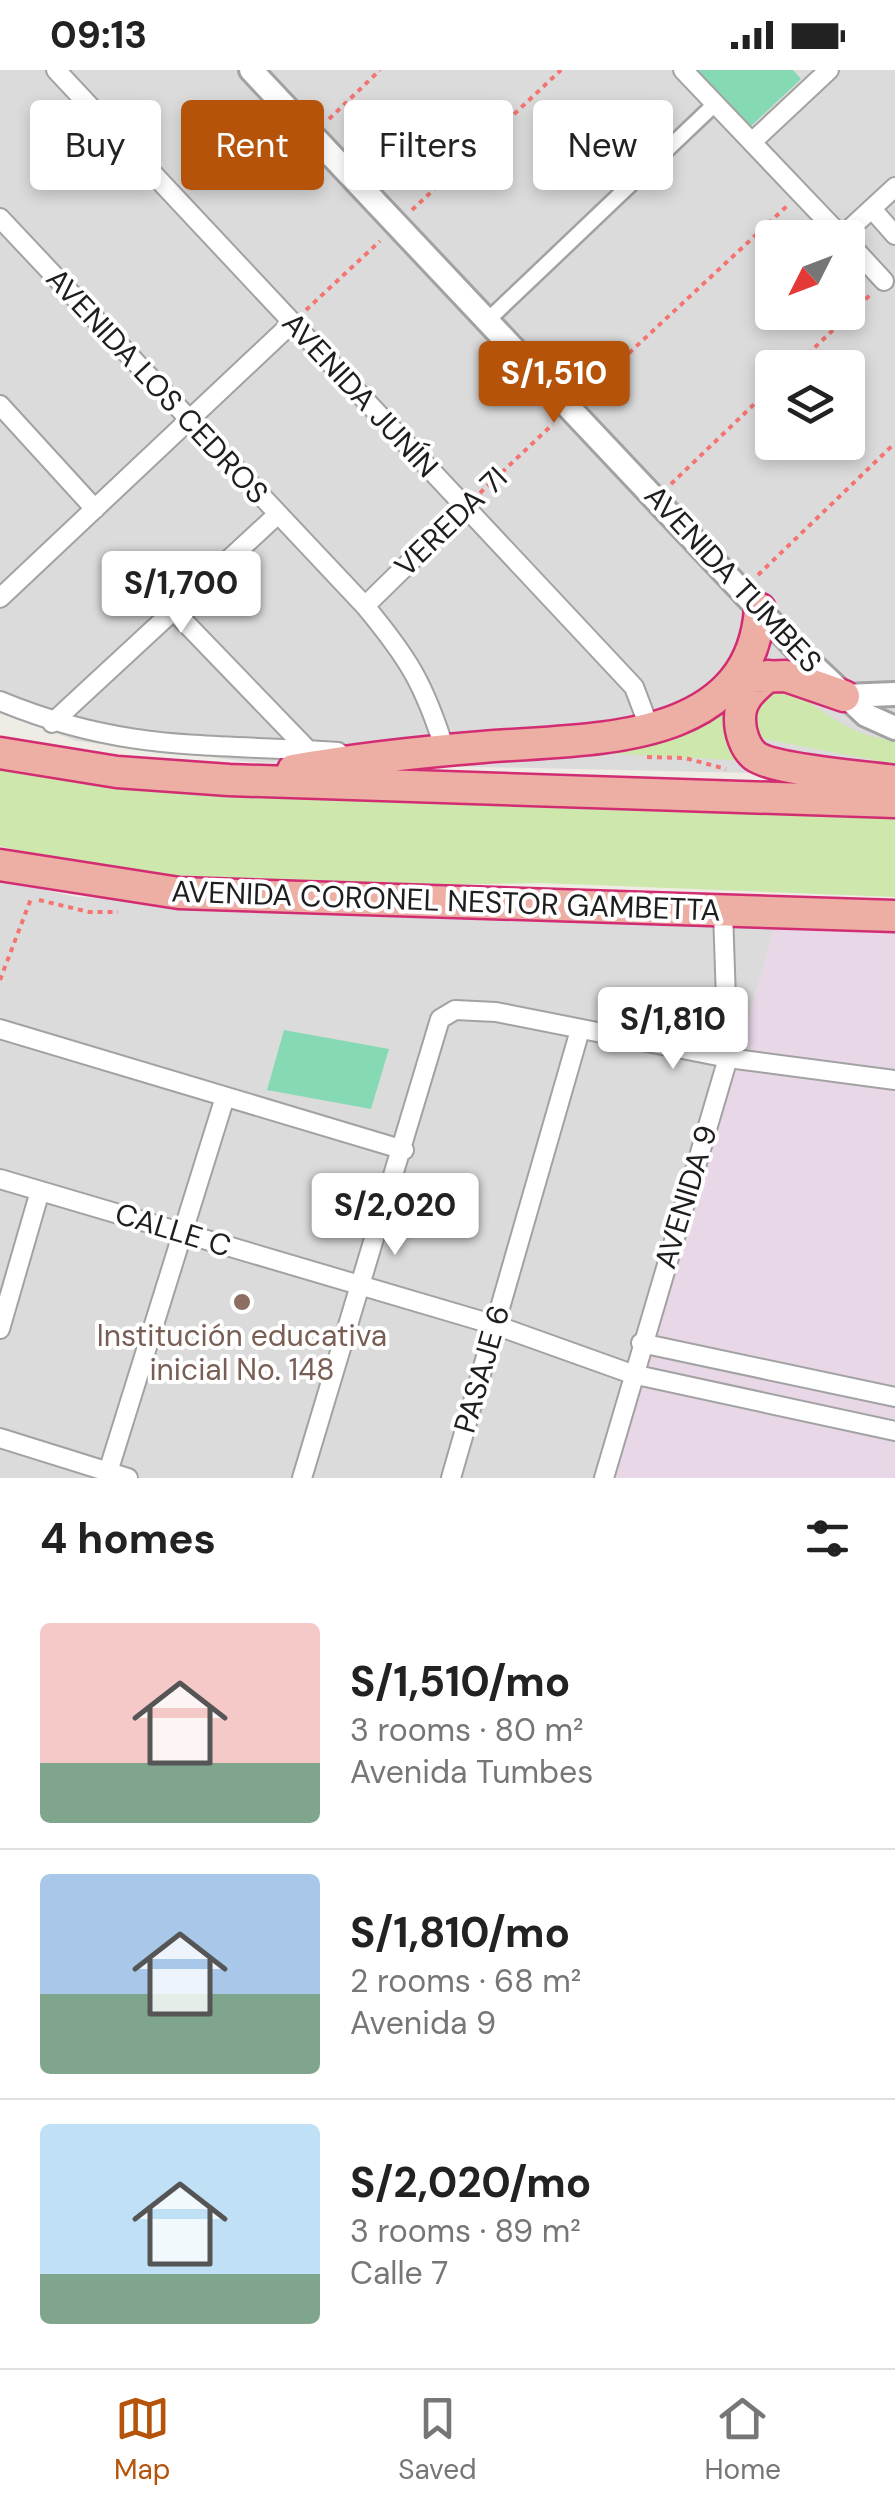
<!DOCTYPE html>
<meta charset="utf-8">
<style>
:root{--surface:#fff;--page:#f6f6f6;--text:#222;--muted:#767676;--line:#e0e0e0;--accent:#b45309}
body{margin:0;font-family:"DM Sans",sans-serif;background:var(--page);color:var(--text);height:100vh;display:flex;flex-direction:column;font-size:38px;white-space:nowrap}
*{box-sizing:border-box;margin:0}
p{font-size:32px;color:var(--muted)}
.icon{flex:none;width:55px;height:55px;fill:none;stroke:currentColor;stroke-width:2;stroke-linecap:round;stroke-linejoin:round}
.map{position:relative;height:1408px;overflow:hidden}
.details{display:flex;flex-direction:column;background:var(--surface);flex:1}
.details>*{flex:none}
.guide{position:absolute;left:30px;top:30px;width:835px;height:90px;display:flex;gap:20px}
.needle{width:65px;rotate:228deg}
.buttons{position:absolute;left:755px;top:150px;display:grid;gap:20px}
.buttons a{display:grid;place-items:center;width:110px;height:110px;border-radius:10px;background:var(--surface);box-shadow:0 5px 15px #0003;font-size:50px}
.price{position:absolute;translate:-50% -85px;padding:0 22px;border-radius:10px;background:#fff;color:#222;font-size:32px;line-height:65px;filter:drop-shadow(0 2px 5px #0008)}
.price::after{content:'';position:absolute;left:50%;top:60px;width:30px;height:22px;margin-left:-15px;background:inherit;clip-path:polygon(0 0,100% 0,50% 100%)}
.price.active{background:var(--accent);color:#fff}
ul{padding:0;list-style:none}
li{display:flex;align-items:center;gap:30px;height:250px;padding:0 40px}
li+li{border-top:2px solid var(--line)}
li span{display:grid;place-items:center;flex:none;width:280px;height:200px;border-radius:10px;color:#555}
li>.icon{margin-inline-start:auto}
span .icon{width:120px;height:120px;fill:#fffc;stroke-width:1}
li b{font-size:42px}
h2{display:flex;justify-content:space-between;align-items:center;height:120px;padding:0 40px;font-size:42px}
.chip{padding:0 35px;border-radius:10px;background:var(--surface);box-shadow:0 5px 15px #0003;font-size:35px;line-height:90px}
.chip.active{background:var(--accent);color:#fff}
.status{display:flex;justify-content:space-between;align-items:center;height:70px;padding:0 50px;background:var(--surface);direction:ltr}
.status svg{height:28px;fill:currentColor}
.dock{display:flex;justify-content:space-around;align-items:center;height:140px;border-top:2px solid var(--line);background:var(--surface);font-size:28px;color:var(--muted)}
.dock a{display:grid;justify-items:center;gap:5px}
.dock .active{color:var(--accent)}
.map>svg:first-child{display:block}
.residential{fill:#dcdbdb;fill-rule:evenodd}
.industrial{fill:#e8d7e6}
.grass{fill:#cee7ad}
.pitch{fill:#86dab3}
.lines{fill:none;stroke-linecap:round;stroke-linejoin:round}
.pedestrian-casing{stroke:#a2a2a2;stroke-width:19}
.minor-casing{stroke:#a2a2a2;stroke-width:22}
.tertiary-casing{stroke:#a2a2a2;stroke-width:28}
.trunk-casing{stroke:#d22c73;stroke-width:35}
.path{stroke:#f37471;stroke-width:4;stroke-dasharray:5 5;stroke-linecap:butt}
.pedestrian{stroke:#fff;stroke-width:14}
.minor{stroke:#fff;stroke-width:18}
.tertiary{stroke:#fff;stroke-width:22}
.trunk{stroke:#edaea4;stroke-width:30}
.education-dot{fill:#8d6e63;stroke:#fff;stroke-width:4}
.labels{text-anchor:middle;stroke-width:8;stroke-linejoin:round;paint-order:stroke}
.street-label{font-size:30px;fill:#1e1e1e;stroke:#fff}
.education-label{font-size:30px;fill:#785e54;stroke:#fff}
</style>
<div class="status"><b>09:13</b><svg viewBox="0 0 49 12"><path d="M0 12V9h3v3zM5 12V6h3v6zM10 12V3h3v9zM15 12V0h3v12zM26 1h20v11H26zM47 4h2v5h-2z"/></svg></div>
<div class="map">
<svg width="895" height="1408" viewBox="0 0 895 1408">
<rect width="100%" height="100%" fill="#efebe5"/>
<!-- residential -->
<path class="residential" d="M0,0H895V706L250,692L77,671L0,643ZM772,168H848V242H772ZM772,298H848V372H772Z
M0,810L77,827L778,847L614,1408H0Z"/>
<!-- industrial -->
<path class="industrial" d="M778,847L895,850V1408H614Z"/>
<!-- grass -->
<path class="grass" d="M778,615C819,634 847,668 895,670V694L763,669L751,656L752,637Z
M731,624L749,691L565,681Z
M0,696L182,723L895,738V827L541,813L285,818L100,801L0,776Z"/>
<!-- pitch -->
<path class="pitch" d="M695,0H793L801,9L749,58Z
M284,960L389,979L371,1039L267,1020Z"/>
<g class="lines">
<!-- pedestrian casing -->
<g class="pedestrian-casing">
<path id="pedestrian" d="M489,249L716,33"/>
</g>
<!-- minor casing -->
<g class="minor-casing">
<path id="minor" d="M56,0L634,617L650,659
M683,0L843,168
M753,71L829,0
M872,139L895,165
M0,148L365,536C409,589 424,614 445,680
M842,166L895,117
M848,172L884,211
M0,335L95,439
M0,528L292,253
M365,536L466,437
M174,541L308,680
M0,631C126,683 208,673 338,682
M52,653L278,444
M0,959L404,1080
M0,1109L495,1255L632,1304L895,1361
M0,1259L40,1121
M641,1273L895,1327
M0,1368L128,1408
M108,1402L225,1027
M302,1408L440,949L455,940L496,942L728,988L895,1010
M451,1408L580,960
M604,1408L728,988L723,842"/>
</g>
<!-- tertiary casing -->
<g class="tertiary-casing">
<path id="tertiary" d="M251,0L802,585L866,645L895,658
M844,626L895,624"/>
</g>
<!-- trunk casing -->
<g class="trunk-casing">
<path id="trunk" d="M768,606C753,618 739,630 740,650C740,662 745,678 755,686C774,700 867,707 895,711
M751,607L786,606L844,626
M0,683L117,702L229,710L895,732
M293,700C357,689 419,682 483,677C586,668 750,678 760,539
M0,795L179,823L895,846"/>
</g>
<!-- path -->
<path class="path" d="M329,49L380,0
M412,140L561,0
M306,240L380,171
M793,298L870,225
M585,324L787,136
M671,414L772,317
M480,423L553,354
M758,505L895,373
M647,687L685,688L726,699
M39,830L89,842H118
M0,910L32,826"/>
<!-- pedestrian -->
<use href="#pedestrian" class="pedestrian"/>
<!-- minor -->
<use href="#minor" class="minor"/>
<!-- tertiary -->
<use href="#tertiary" class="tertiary"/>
<!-- trunk -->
<use href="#trunk" class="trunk"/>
</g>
<!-- markers -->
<circle class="education-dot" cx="242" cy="1232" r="10"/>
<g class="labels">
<!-- street labels -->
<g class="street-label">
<text transform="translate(157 316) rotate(47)" y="10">AVENIDA LOS CEDROS</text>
<text transform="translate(360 325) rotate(47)" y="10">AVENIDA JUNÍN</text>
<text transform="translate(451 452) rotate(-44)" y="10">VEREDA 7I</text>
<text transform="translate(733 509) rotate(47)" y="10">AVENIDA TUMBES</text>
<text transform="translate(446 831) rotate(2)" y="10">AVENIDA CORONEL NESTOR GAMBETTA</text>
<text transform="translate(686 1127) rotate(-73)" y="10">AVENIDA 9</text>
<text transform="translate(173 1160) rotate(17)" y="10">CALLE C</text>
<text transform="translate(482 1299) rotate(-74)" y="10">PASAJE 6</text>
</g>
<!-- education labels -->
<g class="education-label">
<text x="242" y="1276">Institución educativa<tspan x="242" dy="34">inicial No. 148</tspan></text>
</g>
</g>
</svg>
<div class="buttons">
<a><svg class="needle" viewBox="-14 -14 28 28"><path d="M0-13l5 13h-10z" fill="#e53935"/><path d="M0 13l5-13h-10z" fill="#767676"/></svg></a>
<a><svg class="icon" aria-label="layers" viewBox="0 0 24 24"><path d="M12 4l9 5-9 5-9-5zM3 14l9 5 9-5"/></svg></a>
</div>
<b class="price active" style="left:554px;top:356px">S/1,510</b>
<b class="price" style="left:181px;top:566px">S/1,700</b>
<b class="price" style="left:673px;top:1002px">S/1,810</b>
<b class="price" style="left:395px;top:1188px">S/2,020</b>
<div class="guide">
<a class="chip">Buy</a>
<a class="chip active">Rent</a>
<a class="chip">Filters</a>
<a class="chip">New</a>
</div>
</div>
<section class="details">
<h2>4 homes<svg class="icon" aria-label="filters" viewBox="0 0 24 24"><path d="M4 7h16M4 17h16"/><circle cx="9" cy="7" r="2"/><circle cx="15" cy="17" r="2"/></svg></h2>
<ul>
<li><span style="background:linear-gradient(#f6c9c9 70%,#7fa58c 0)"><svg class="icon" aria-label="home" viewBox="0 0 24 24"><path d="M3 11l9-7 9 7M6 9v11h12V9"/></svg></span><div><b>S/1,510/mo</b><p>3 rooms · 80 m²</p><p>Avenida Tumbes</p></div></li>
<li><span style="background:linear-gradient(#a9c7e8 60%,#7fa58c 0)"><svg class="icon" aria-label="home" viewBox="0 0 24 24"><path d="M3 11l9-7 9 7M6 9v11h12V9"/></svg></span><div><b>S/1,810/mo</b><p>2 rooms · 68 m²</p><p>Avenida 9</p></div></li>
<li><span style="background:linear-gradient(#bfe0f5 75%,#7fa58c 0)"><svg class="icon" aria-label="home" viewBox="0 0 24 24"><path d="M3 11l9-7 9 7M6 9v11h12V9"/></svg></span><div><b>S/2,020/mo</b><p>3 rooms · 89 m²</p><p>Calle 7</p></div></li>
</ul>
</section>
<nav class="dock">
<a class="active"><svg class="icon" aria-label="map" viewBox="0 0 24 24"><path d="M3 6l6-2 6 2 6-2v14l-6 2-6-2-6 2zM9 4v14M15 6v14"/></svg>Map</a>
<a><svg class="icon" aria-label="saved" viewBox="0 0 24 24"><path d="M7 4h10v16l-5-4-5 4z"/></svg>Saved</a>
<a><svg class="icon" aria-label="home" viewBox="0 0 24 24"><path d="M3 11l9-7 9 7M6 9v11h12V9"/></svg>Home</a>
</nav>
